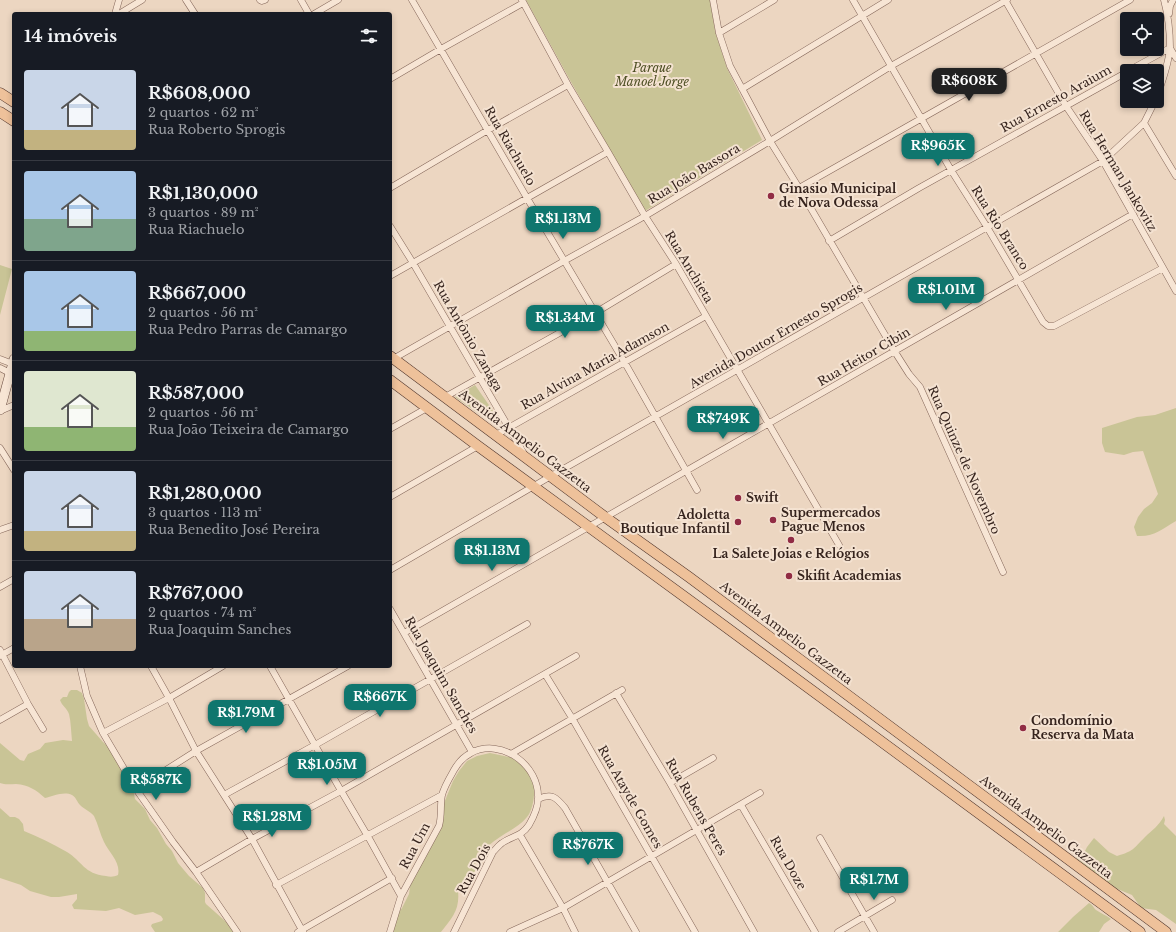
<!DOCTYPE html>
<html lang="pt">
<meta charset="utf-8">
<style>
:root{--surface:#171b24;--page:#242831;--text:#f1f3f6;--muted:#9ea1a6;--line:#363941;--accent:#0f766e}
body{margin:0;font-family:"Libre Baskerville",serif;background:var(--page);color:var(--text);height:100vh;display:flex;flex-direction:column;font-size:15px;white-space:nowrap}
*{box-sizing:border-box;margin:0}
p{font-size:13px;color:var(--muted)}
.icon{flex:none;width:22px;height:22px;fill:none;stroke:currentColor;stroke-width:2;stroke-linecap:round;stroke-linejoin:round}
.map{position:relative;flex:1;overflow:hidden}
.panel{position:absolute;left:12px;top:12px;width:380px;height:656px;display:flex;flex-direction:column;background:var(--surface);border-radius:4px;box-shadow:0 2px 6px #0003}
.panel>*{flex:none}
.controls{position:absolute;left:1120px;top:12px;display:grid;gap:8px}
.controls a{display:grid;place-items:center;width:44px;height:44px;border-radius:4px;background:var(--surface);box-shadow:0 2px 6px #0003;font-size:20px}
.price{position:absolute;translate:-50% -34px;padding:0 9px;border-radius:8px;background:var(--accent);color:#fff;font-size:13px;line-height:26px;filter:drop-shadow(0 1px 2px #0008)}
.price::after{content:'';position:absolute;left:50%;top:24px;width:12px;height:9px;margin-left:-6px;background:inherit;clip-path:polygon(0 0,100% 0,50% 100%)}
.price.selected{background:#222;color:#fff}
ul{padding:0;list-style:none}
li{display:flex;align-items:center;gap:12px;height:100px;padding:0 12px}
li+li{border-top:1px solid var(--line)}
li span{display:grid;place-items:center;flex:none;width:112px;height:80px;border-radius:4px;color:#555}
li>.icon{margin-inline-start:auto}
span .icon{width:48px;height:48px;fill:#fffc;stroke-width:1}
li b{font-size:17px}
h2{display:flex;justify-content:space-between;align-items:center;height:48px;padding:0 12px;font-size:17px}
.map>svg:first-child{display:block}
.green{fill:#c9c496}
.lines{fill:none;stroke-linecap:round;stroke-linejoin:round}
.minor-casing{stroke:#85675a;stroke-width:7}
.secondary-casing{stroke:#66483d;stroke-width:10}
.primary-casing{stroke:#52372e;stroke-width:11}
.minor{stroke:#f7e5d4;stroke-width:6}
.secondary{stroke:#f7e5d4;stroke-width:9}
.primary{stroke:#eec19a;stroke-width:10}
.poi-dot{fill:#912c44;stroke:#f4e2d1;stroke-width:1.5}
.labels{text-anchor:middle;stroke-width:4;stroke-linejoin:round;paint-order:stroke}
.park-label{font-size:12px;font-style:italic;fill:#4f5025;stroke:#f4e2d1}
.street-label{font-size:12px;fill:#35231d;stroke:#f4e2d1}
.poi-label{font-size:12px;font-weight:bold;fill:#35231d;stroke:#f4e2d1;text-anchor:start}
</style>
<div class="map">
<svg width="1176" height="932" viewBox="0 0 1176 932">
<rect width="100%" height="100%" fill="#ecd6c1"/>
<!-- green -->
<path class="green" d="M526,0H710L715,31L727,68L762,140L645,211L571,82Z
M0,265L12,269L0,315Z
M475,385L500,421L494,424L455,397Z
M1176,408V521C1162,529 1155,537 1137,536L1134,527L1138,517L1144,509L1152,503L1158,494C1153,480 1148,465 1143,451L1133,452L1124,455L1105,452L1102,443V428L1137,417L1155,415Z
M71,690H77L82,693L84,699L87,719L89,726L103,742L118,756L131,779L135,799L145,809L150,820L157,828L166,844L172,851L178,863L189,876L203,888L205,893V902L206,904L233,928L234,932H155L151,926L152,924L162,921L163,919L161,916L153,912L135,915L119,908L106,911L74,909L72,905L77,899V894L59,897H51L30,891L21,885L0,878V808L10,817H15L19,819L23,824L24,831C39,837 53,844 67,852C82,861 84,874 106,876C110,877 114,877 118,875C121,862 109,853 104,842C100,834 98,824 94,816C90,811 84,809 80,805C77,802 76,797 72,795C64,791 53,796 45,798C36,790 29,785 16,784C11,784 5,785 0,783V743L20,760L24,761L28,754L40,749L45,743L63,740L72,741C71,732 71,722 69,714C67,708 62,706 60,700L63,697H67L69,692Z
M490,753L518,759C522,764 527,770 531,776C537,785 534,809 527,817C520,826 509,831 500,837C491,843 486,848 477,853L478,860L475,864V871L466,883L464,890L462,891H458C460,910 452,918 441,932H391L395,917L402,908L409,894L412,873L435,839L444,803L453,781L459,771L467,761L477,756Z
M1164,816L1165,820L1164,824L1176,836V924L1156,910L1141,908L1132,895L1115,888L1076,858L1077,856L1083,855L1087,847L1094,838L1109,852L1117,856C1134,851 1133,849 1145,837C1153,829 1158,827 1164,816Z
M1089,903C1093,905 1093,907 1096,910C1100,913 1106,915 1111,919L1104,924L1099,932H1058L1073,917Z"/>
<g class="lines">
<!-- minor casing -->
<g class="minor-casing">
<path id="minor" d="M186,0L195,14
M260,0L262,1L265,0
M301,0L309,14
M412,0L527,198L625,363L697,490
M522,0L568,85L608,152L645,216L676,264L839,545
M713,0L719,33L730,66L770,141L799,188L895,352L909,374L920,387L1003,572
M853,0L951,170L987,227L1043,322L1048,326H1054L1163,268
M1005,0L1066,106L1103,161L1176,291
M115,14L119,0
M119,14L142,0
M314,14L338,0
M1169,14L1170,6L1173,0
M719,33L774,0
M1128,71L1170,48L1176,58
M390,79L441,49L523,3
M742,89L888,0
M1157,97C1162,81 1169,64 1170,47C1170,32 1168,15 1164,0
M1144,123L1176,176
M390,188L488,130L568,85
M799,188L1130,0
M390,226L413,263L523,452
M829,241L919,188L1127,72
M390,276L608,152
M0,359L13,364
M393,359L564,261L645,216L770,141L891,66L1007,0
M0,368L10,373
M445,397L595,313L676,264
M0,411L14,405
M390,429L427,408
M496,435L706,316
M0,448L14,470
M390,497L478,446
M0,530L14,525
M390,570L551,476L1103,161L1144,123L1155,101
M0,587L14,579
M390,609L472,752
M404,633L1133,214
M0,650L28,704L43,729
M0,656L14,648
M80,666L87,696L103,733L136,789L173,842L196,872L237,932
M151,666L169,698L196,751L252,839L303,932
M270,666L340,789L370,840L401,896
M545,674L572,718L695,932
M616,693L670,783L754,932
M0,720L28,704
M103,733L169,698L223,666
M511,754L622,690
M670,783L713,758
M136,789L196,751L348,666
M224,795L315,745L527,624
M538,799C552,793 556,797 565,808L636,932
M741,805L815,932
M520,835L563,908L575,932
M820,838L874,932
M196,872L252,839L341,791L576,656
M276,885L442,795
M298,932L392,878
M390,932L401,896L439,826C442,816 440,805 442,795C444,787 450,777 454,770C458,763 463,757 471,753C501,737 540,765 538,799C538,807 533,818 529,825C521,837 512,836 502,843C499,845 496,849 493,852L454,932
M510,932L563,908L760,793
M838,932L892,900"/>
</g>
<!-- secondary casing -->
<g class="secondary-casing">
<path id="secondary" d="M0,410L14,359"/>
</g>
<!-- primary casing -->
<g class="primary-casing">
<path id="primary" d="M0,93L14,102
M0,112L14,121
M390,356L605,517L689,577L1166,932
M390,380L478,446L715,619L1140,932"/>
</g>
<!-- minor -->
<use href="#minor" class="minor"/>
<!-- secondary -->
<use href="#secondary" class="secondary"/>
<!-- primary -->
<use href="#primary" class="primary"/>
</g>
<!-- markers -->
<g class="poi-dot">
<circle cx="771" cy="196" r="4"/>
<circle cx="738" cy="498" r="4"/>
<circle cx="773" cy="520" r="4"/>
<circle cx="738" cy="522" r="4"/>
<circle cx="791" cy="540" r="4"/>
<circle cx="789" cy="576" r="4"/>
<circle cx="1023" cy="728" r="4"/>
</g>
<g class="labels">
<!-- park labels -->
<g class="park-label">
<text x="652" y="72">Parque<tspan x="652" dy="14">Manoel Jorge</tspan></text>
</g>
<!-- street labels -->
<g class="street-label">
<text transform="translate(1056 99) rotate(-29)" y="4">Rua Ernesto Araium</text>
<text transform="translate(510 146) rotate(60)" y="4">Rua Riachuelo</text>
<text transform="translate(1118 171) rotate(59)" y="4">Rua Herman Jankovitz</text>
<text transform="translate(694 174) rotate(-31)" y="4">Rua João Bassora</text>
<text transform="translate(1000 228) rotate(58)" y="4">Rua Rio Branco</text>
<text transform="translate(689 267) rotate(59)" y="4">Rua Anchieta</text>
<text transform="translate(468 336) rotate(60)" y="4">Rua Antônio Zanaga</text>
<text transform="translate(776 336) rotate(-30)" y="4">Avenida Doutor Ernesto Sprogis</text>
<text transform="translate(864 357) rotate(-30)" y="4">Rua Heitor Cibin</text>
<text transform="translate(595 366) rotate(-29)" y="4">Rua Alvina Maria Adamson</text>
<text transform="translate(525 441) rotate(37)" y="4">Avenida Ampelio Gazzetta</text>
<text transform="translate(964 460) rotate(66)" y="4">Rua Quinze de Novembro</text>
<text transform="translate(786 633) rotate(37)" y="4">Avenida Ampelio Gazzetta</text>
<text transform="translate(441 675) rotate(60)" y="4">Rua Joaquim Sanches</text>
<text transform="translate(630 797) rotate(60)" y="4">Rua Atayde Gomes</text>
<text transform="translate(696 807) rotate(60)" y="4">Rua Rubens Peres</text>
<text transform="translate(1046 827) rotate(37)" y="4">Avenida Ampelio Gazzetta</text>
<text transform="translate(415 846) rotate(-62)" y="4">Rua Um</text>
<text transform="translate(788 863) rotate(60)" y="4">Rua Doze</text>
<text transform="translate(474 869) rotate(-61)" y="4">Rua Dois</text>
</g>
<!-- poi labels -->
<g class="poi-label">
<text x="779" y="193">Ginasio Municipal<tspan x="779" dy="14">de Nova Odessa</tspan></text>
<text x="746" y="502">Swift</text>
<text x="781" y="517">Supermercados<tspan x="781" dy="14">Pague Menos</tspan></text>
<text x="730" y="519" text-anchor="end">Adoletta<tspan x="730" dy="14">Boutique Infantil</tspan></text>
<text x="791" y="558" text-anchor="middle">La Salete Joias e Relógios</text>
<text x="797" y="580">Skifit Academias</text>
<text x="1031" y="725">Condomínio<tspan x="1031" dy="14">Reserva da Mata</tspan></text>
</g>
</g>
</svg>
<div class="controls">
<a><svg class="icon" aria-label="locate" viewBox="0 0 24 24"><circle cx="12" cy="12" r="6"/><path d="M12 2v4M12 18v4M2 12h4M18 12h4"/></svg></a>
<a><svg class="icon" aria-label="layers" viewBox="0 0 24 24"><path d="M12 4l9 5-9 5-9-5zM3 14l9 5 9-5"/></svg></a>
</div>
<b class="price selected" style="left:969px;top:102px">R$608K</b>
<b class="price" style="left:938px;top:167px">R$965K</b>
<b class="price" style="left:563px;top:240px">R$1.13M</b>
<b class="price" style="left:946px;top:311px">R$1.01M</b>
<b class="price" style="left:565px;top:339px">R$1.34M</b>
<b class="price" style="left:723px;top:440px">R$749K</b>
<b class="price" style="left:492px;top:572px">R$1.13M</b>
<b class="price" style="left:380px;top:718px">R$667K</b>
<b class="price" style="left:246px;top:734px">R$1.79M</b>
<b class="price" style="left:327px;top:786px">R$1.05M</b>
<b class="price" style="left:156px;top:801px">R$587K</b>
<b class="price" style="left:272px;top:838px">R$1.28M</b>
<b class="price" style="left:588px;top:866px">R$767K</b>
<b class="price" style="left:874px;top:901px">R$1.7M</b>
<section class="panel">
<h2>14 imóveis<svg class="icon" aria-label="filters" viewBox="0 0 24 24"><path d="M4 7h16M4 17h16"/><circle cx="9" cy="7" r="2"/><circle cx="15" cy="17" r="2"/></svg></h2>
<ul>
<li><span style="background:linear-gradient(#c9d6e8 75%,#c2b280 0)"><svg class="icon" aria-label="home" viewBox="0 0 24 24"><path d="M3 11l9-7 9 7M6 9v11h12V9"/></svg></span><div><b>R$608,000</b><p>2 quartos · 62 m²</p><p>Rua Roberto Sprogis</p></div></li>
<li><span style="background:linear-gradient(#a9c7e8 60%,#7fa58c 0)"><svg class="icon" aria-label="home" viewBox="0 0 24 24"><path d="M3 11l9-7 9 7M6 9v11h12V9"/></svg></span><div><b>R$1,130,000</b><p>3 quartos · 89 m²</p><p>Rua Riachuelo</p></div></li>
<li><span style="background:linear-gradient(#a9c7e8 75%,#8fb573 0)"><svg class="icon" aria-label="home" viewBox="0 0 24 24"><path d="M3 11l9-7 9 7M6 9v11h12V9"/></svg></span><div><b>R$667,000</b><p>2 quartos · 56 m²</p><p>Rua Pedro Parras de Camargo</p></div></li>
<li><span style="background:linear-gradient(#dfe7d0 70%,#8fb573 0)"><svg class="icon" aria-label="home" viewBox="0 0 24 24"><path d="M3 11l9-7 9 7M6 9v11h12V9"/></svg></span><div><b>R$587,000</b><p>2 quartos · 56 m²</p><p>Rua João Teixeira de Camargo</p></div></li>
<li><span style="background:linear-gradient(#c9d6e8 75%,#c2b280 0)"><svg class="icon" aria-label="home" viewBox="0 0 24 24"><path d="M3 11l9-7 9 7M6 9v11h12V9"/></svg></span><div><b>R$1,280,000</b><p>3 quartos · 113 m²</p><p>Rua Benedito José Pereira</p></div></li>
<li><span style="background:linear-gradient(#c9d6e8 60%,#b9a48a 0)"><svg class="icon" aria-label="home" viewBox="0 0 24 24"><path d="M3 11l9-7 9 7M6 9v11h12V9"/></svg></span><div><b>R$767,000</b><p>2 quartos · 74 m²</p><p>Rua Joaquim Sanches</p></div></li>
</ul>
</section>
</div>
